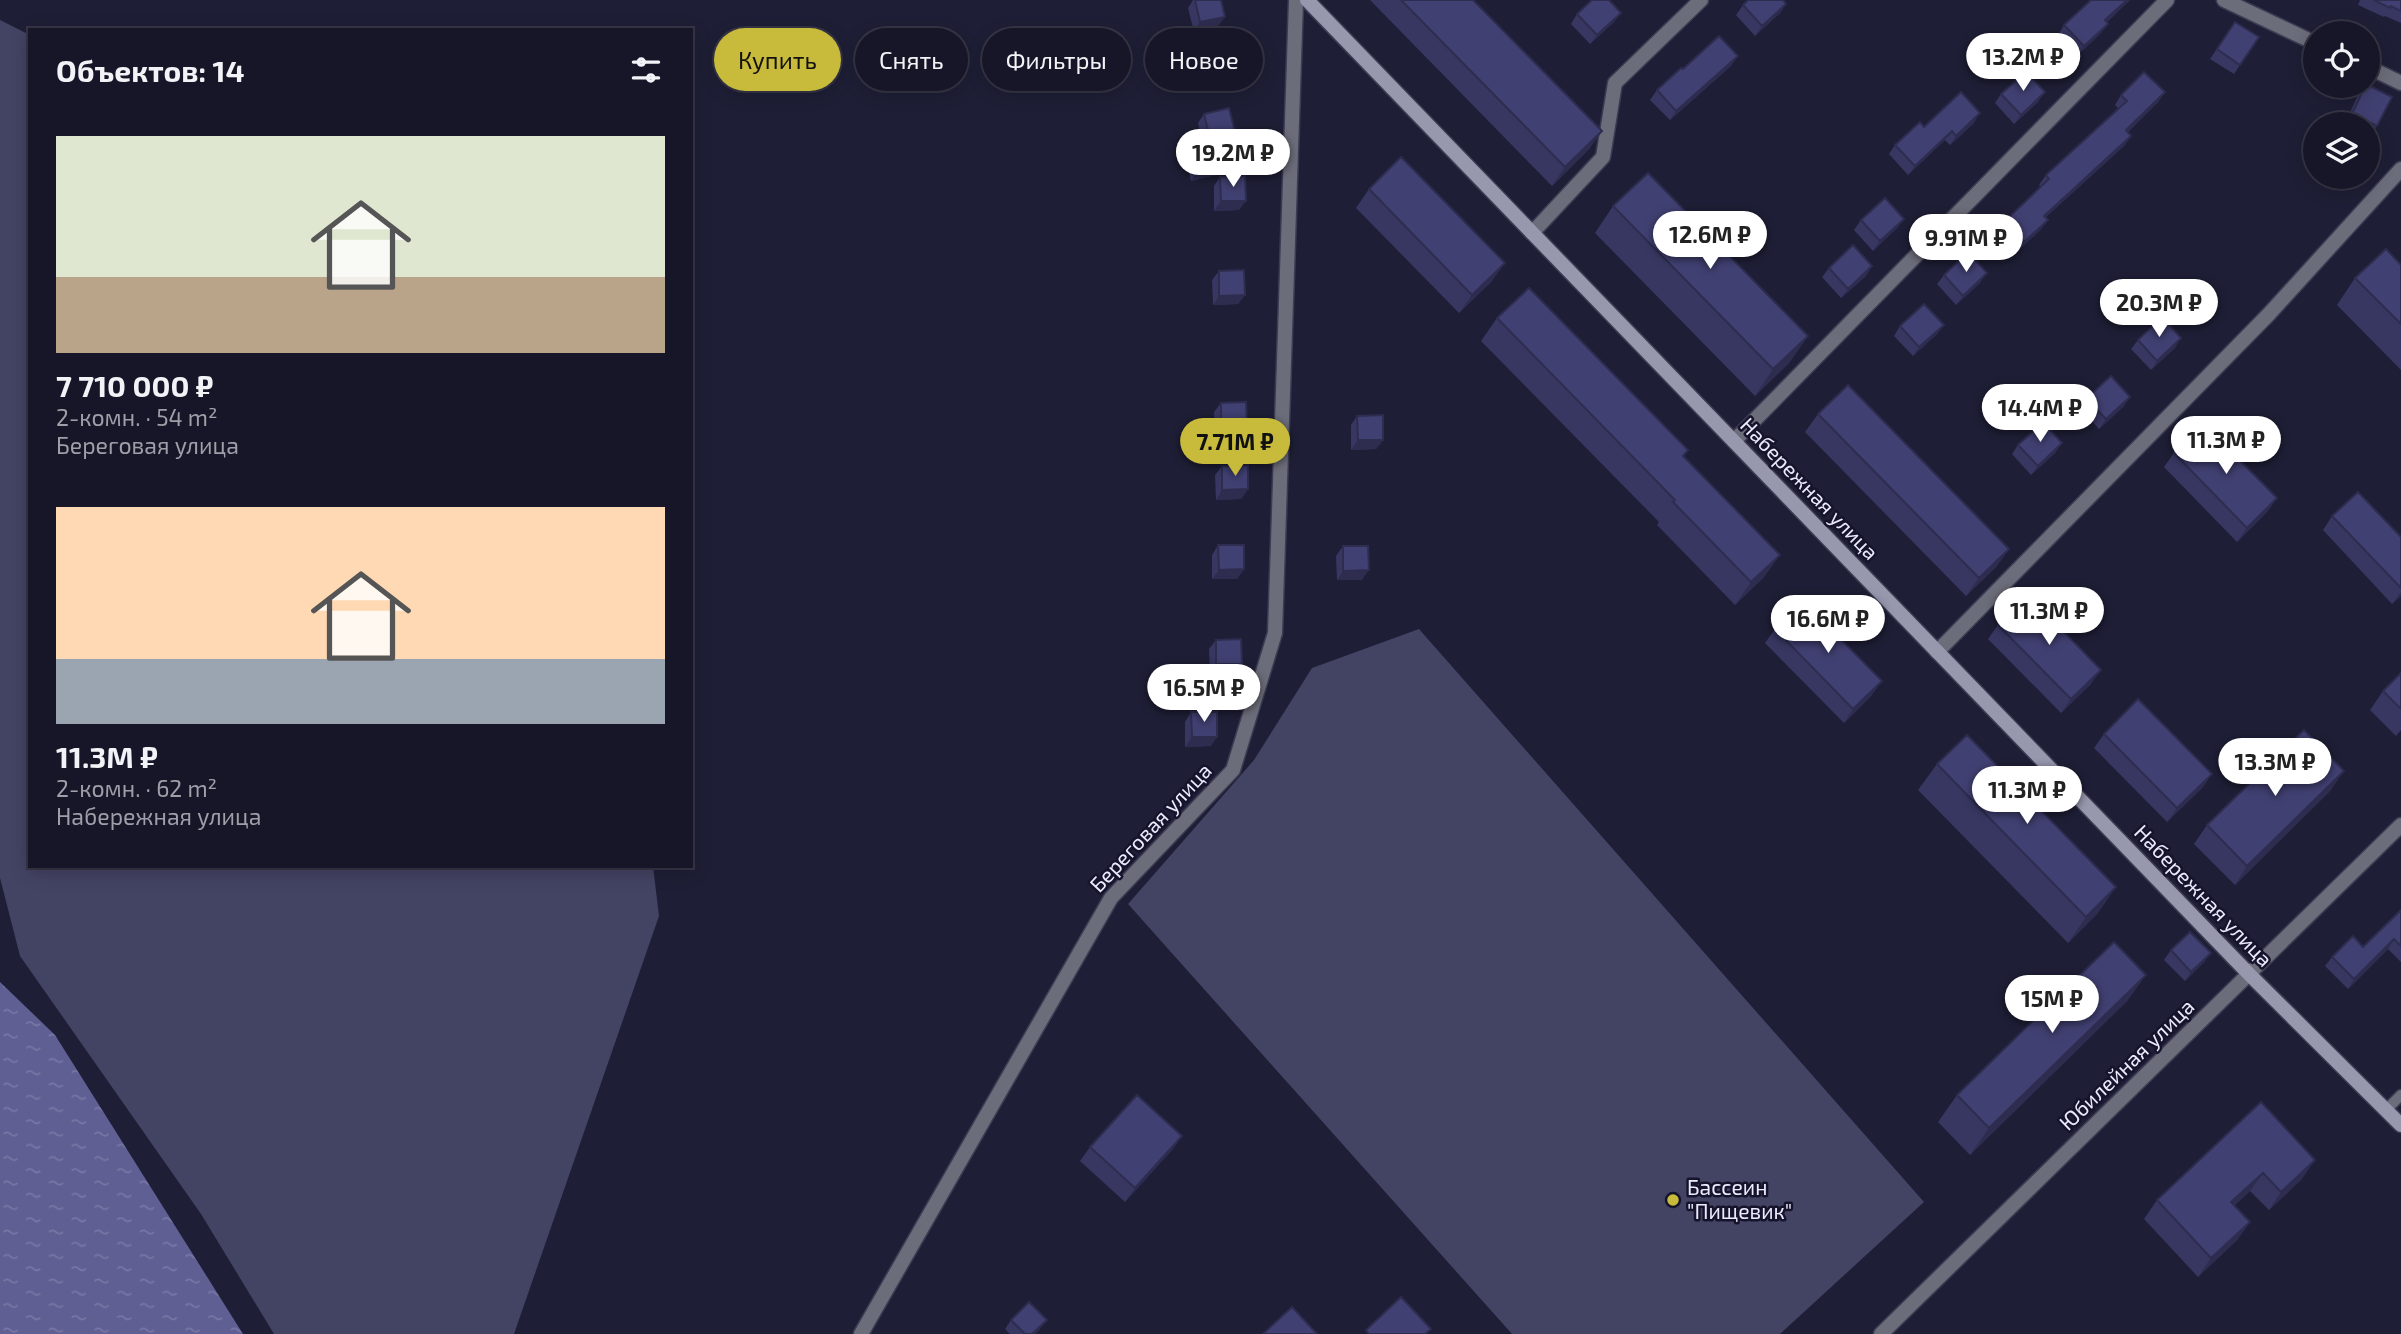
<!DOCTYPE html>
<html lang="ru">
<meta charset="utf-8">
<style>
:root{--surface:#161628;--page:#1f1f30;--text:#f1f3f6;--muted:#9e9fa8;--line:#353545;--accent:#c8bb3b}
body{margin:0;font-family:"Exo 2",sans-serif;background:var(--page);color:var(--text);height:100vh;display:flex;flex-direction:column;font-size:26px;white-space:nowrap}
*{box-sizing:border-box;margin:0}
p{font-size:23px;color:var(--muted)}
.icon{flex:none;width:38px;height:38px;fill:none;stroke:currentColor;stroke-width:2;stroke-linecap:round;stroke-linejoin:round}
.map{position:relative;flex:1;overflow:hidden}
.sheet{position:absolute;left:28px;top:28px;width:665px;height:840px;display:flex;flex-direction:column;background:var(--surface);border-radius:0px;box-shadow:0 4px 18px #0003,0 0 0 2px var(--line)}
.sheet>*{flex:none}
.guide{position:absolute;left:714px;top:28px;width:665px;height:63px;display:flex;gap:14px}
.tools{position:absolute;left:2303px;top:21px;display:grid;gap:14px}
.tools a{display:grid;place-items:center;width:77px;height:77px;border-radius:50%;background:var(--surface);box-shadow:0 4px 18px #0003,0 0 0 2px var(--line);font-size:35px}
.price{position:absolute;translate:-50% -60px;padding:0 16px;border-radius:24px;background:#fff;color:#222;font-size:23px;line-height:46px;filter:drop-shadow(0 2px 4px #0008)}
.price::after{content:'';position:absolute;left:50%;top:42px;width:21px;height:16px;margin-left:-10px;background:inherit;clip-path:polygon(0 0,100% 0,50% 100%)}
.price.active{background:var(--accent);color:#111}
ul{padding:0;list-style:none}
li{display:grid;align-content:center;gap:14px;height:371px;padding:0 28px}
li span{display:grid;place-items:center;height:217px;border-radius:0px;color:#555}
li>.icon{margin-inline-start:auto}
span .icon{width:126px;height:126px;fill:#fffc;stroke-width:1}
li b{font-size:30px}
h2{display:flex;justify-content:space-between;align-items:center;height:84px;padding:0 28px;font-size:30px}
.chip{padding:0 24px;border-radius:32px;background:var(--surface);box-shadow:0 4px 18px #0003,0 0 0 2px var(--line);font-size:24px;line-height:63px}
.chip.active{background:var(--accent);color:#111}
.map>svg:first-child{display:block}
.grass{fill:#434363}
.water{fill:url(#water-ripples)}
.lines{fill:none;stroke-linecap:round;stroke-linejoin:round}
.lane-casing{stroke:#3b3b52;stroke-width:13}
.street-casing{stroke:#3b3b52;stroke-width:17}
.secondary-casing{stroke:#3b3b52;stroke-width:17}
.lane{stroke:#6c6d7a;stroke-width:10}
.street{stroke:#6c6d7a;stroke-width:14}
.secondary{stroke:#9798ae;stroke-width:14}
.wall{fill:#383762}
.shaded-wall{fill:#2e2d50}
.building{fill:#414072;stroke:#2e2d50;stroke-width:2}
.poi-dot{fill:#c8bb3b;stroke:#15142c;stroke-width:2.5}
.labels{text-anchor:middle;stroke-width:5;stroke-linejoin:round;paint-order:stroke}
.street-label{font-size:21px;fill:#eaebfc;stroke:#15142c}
.poi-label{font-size:21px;fill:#eaebfc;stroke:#15142c;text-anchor:start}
</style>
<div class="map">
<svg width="2401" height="1334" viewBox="0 0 2401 1334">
<defs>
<pattern id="water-ripples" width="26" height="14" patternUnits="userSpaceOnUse" patternTransform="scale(1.75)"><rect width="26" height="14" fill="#605f94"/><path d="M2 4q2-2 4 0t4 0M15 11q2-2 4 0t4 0" fill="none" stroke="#7776a4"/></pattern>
</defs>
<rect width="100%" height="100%" fill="#1e1e36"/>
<!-- grass -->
<path class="grass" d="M0,20L30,35V866H653L659,916L514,1334H274L201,1214L20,956L0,878Z
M1419,629L1924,1202L1780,1334H1512L1128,904L1254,760L1312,668Z"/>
<!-- water -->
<path class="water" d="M0,982L55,1035L243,1334H0Z"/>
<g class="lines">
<!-- lane casing -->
<g class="lane-casing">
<path id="lane" d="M2386,1110L2401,1095"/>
</g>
<!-- street casing -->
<g class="street-casing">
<path id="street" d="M2224,0L2315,43
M2368,67L2401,83
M1532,233L1603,157L1615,83L1701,0
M1734,441L2167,0
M1937,652L2269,314L2401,169
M861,1334L1111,898L1233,770L1275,633L1296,0
M1881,1334L2401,825"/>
</g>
<!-- secondary casing -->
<g class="secondary-casing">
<path id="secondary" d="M1307,0L2250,975L2401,1125"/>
</g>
<!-- lane -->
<use href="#lane" class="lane"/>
<!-- street -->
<use href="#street" class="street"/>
<!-- secondary -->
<use href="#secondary" class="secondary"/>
</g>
<!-- wall -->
<path class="wall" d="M1193,0H1221L1218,26L1194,32L1188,8Z
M1370,0H1473L1602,131L1589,149L1552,186Z
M2091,0H2130L2107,22L2101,33L2077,56L2058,35L2064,25Z
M2360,0H2401V23L2385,16L2384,17L2358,5Z
M1786,4L1780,13L1755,36L1736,15L1743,5Z
M1621,13L1614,22L1590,44L1571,24L1577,14Z
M2235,22L2259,37L2234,74L2210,59Z
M1731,66L1670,120L1650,100L1657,90Z
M2365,86L2377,126L2370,135L2368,134V124H2347L2345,123L2359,93Z
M2165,92L2158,102L2128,132L2125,145L2046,217L2048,220L2041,229L2017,252L1998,231L2005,221L2041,187L2039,185L2046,175L2119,109L2115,105L2121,95Z
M2001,94L2038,102L2014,124L1995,103Z
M1204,114L1228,141L1217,144L1216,175L1191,181L1185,157L1192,147L1203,145L1198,123Z
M1974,123L1950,145L1945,140L1908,175L1889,154L1895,145L1924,127Z
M1220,177L1239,210L1214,211V186Z
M1369,189L1492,281L1459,313L1356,208Z
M1613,206L1808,336L1789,363L1755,396L1595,233Z
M1904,219L1897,228L1873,251L1854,230L1861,220Z
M2401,265V370L2337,305L2355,278Z
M1872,266L1866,276L1841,298L1822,277L1829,268Z
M1219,271L1245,295L1238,304L1213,305L1212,280Z
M1944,275L1980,283L1956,305L1937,284Z
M1497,318L1684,456L1764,577L1735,605L1657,525L1659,522L1481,341Z
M1944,325L1937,334L1913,356L1894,336L1900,326Z
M2138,340L2175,348L2151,370L2131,349Z
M2130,397L2123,407L2099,429L2080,408L2086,399Z
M1221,403L1247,427L1240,436L1215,437L1214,412Z
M1818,414L2009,549L1996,567L1966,596L1805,432Z
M1357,416L1383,440L1376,449L1351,450V425Z
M2062,443L2055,453L2031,475L2012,454L2018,445Z
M2174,453L2277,498L2267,512L2237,542L2164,467Z
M1222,466L1248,489L1241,499L1216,500L1215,475Z
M2332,516L2401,537V596L2392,604L2323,530Z
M1218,545L1244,569L1237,579H1212V555Z
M1343,546L1362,580H1337L1336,556Z
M1998,625L2091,684L2061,713L1988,639Z
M1775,629L1872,695L1844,723L1765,643Z
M1216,640L1235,673L1210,674L1209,649Z
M2401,673V730L2396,736L2370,710L2383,691Z
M1191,712L1211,746L1185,747V722Z
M2104,734L2212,774L2202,788L2167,822L2094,748Z
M1937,764L2116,887L2097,914L2068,943L1918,790Z
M2331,790L2235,885L2194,844L2207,825Z
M2401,910V962L2388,949L2348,989L2325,966L2332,957L2363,947Z
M2171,950L2211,953L2204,962L2185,981L2164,960Z
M2146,975L2127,1001L1970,1155L1938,1122L1957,1095Z
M2261,1102L2302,1179L2269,1210L2250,1191L2234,1206L2250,1222L2237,1240L2198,1277L2144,1219L2157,1200Z
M1182,1136L1172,1150L1125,1202L1080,1161L1090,1147Z
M1011,1320L1040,1329L1035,1334H1010L1005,1329Z"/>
<!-- shaded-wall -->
<path class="shaded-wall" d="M2127,0H2130L2098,30L2105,20Z
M1786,4L1780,13L1755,36L1762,26Z
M1621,13L1614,22L1590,44L1597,35Z
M1225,17L1218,26L1194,32L1200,22Z
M2108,24L2101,33L2077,56L2084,46Z
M1738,56L1731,66L1670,120L1676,111Z
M2045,92L2038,102L2014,124L2021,115Z
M2165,92L2158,102L2120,139L2126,130Z
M1980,113L1974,123L1950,145L1956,136Z
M1602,131L1589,149L1552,186L1565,167Z
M1952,131L1945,140L1908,175L1915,166Z
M1235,132L1228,141L1204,147L1210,138Z
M2131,136L2125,145L2037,225L2044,216Z
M1222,165L1216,175L1191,181L1198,171Z
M1221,201H1246L1239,210L1214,211Z
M1904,219L1897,228L1873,251L1880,241Z
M2048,220L2041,229L2017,252L2024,242Z
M1505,263L1492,281L1459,313L1472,295Z
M1872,266L1866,276L1841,298L1848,289Z
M1987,273L1980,283L1956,305L1963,296Z
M1245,295L1238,304L1213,305L1219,296Z
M1944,325L1937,334L1913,356L1919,347Z
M1808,336L1789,363L1755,396L1773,369Z
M2181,338L2175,348L2151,370L2157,361Z
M2130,397L2123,407L2099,429L2106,419Z
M1221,427H1247L1240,436L1215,437Z
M1358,440H1383L1376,449L1351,450Z
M2062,443L2055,453L2031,475L2038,466Z
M1248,489L1241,499L1216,500L1222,490Z
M2277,498L2267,512L2237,542L2247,528Z
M2009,549L1996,567L1966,596L1979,578Z
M1780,555L1764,577L1735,605L1751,582Z
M1244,569L1237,579H1212L1219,570Z
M1369,570L1362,580H1337L1343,571Z
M2401,592V596L2392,604Z
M1216,664H1242L1235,673L1210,674Z
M2101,670L2091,684L2061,713L2071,699Z
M1882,681L1872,695L1844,723L1853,709Z
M1192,737H1217L1211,746L1185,747Z
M2344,771L2331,790L2235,885L2247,866Z
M2212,774L2202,788L2167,822L2177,808Z
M2116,887L2097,914L2068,943L2086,917Z
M2394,939L2388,949L2348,989L2354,979Z
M2211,953L2204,962L2185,981L2191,972Z
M2146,975L2127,1001L1970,1155L1989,1128Z
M1182,1136L1172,1150L1125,1202L1135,1188Z
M2315,1160L2302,1179L2269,1210L2281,1192Z
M2263,1173L2250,1191L2218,1221L2231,1202Z
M2250,1222L2237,1240L2198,1277L2211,1258Z
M1047,1320L1040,1329L1035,1334H1032Z"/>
<!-- building -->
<path class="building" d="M1195,0H1221L1225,17L1200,22Z
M1401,0H1473L1602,131L1565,167Z
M1592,0H1609L1621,13L1597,35L1577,14Z
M1748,0H1783L1786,4L1762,26L1743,5Z
M2091,0H2127L2105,20L2108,24L2084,46L2064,25Z
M2374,0H2401V11L2391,6L2390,8Z
M2235,22L2259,37L2240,65L2217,49Z
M1719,36L1738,56L1676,111L1657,90L1681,68L1683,69Z
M2026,72L2045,92L2021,115L2001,94Z
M2144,72L2165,92L2126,130L2131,136L2044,216L2048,220L2024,242L2005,221L2049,179L2046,175L2127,101L2121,95Z
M2368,85L2392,97L2377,126L2352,114L2365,86H2368Z
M1961,92L1980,113L1956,136L1952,131L1915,166L1895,145L1920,122L1924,127Z
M1229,108L1235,132L1210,138L1204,114Z
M1217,142L1222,165L1198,171L1192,147Z
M1401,157L1505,263L1472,295L1369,189Z
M1648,173L1808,336L1773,369L1613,206Z
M1245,176L1246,201H1221L1220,177Z
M1885,198L1904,219L1880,241L1861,220Z
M1853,245L1872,266L1848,289L1829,268Z
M2386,249L2401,265V324L2355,278Z
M1968,252L1987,273L1963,296L1944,275Z
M1244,270L1245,295L1219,296V271Z
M1529,288L1688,450L1683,456L1780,555L1751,582L1673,502L1675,500L1497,318Z
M1924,304L1944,325L1919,347L1900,326Z
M2162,317L2181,338L2157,361L2138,340Z
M2111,376L2130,397L2106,419L2086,399Z
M1848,385L2009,549L1979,578L1818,414Z
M1246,402L1247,427H1221V403Z
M1383,415V440H1358L1357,416Z
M2043,422L2062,443L2038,466L2018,445Z
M2204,424L2277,498L2247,528L2174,453Z
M1248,465V489L1222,490V466Z
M2358,492L2401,537V588L2332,516Z
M1218,545H1244V569L1219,570Z
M1343,546H1368L1369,570L1343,571Z
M2028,595L2101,670L2071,699L1998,625Z
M1803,601L1882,681L1853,709L1775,629Z
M1241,639L1242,664H1216V640Z
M2401,673V709L2383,691Z
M2138,699L2212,774L2177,808L2104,734Z
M1191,712H1217V737H1192Z
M2304,730L2344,771L2247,866L2207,825Z
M1967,735L2116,887L2086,917L1937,764Z
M2401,910V946L2394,939L2354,979L2332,957L2353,936L2363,947Z
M2190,932L2211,953L2191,972L2171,950Z
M2114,942L2146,975L1989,1128L1957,1095Z
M1137,1095L1182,1136L1135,1188L1090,1147Z
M2261,1102L2315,1160L2281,1192L2263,1173L2231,1202L2250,1222L2211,1258L2157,1200Z
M1401,1297L1431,1329L1425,1334H1369L1366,1330Z
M1029,1302L1047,1320L1032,1334H1025L1011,1320Z
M1292,1307L1317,1334H1263Z"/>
<!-- markers -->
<circle class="poi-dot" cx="1673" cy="1200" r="7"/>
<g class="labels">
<!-- street labels -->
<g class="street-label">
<text transform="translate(1809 489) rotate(46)" y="7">Набережная улица</text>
<text transform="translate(1151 828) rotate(-47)" y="7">Береговая улица</text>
<text transform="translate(2203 896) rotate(46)" y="7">Набережная улица</text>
<text transform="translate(2127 1065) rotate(-44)" y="7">Юбилейная улица</text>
</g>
<!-- poi labels -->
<g class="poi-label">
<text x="1687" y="1195">Бассеин<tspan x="1687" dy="24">"Пищевик"</tspan></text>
</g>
</g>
</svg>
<div class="tools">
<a><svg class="icon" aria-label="locate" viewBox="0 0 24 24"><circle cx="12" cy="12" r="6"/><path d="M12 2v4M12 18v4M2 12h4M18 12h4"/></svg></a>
<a><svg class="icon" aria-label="layers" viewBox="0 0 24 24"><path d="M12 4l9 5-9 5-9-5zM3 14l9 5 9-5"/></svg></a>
</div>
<b class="price" style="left:2023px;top:93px">13.2M ₽</b>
<b class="price" style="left:1233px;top:189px">19.2M ₽</b>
<b class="price" style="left:1710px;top:271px">12.6M ₽</b>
<b class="price" style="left:1966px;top:274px">9.91M ₽</b>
<b class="price" style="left:2159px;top:339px">20.3M ₽</b>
<b class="price" style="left:2040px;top:444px">14.4M ₽</b>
<b class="price" style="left:2226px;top:476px">11.3M ₽</b>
<b class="price active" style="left:1235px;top:478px">7.71M ₽</b>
<b class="price" style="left:2049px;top:647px">11.3M ₽</b>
<b class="price" style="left:1828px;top:655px">16.6M ₽</b>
<b class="price" style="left:1204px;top:724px">16.5M ₽</b>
<b class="price" style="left:2275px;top:798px">13.3M ₽</b>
<b class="price" style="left:2027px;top:826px">11.3M ₽</b>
<b class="price" style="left:2052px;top:1035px">15M ₽</b>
<div class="guide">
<a class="chip active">Купить</a>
<a class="chip">Снять</a>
<a class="chip">Фильтры</a>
<a class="chip">Новое</a>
</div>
<section class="sheet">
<h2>Объектов: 14<svg class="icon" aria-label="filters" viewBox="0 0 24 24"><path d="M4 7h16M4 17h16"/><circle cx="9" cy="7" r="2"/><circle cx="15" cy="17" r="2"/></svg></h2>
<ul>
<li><span style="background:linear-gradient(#dfe7d0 65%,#b9a48a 0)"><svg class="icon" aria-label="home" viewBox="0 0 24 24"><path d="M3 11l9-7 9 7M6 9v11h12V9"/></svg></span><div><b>7 710 000 ₽</b><p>2-комн. · 54 m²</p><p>Береговая улица</p></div></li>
<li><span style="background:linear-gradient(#ffd9b3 70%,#9aa5b1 0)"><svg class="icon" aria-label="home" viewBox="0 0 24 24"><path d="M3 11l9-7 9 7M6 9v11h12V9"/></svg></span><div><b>11.3M ₽</b><p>2-комн. · 62 m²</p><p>Набережная улица</p></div></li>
</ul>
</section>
</div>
